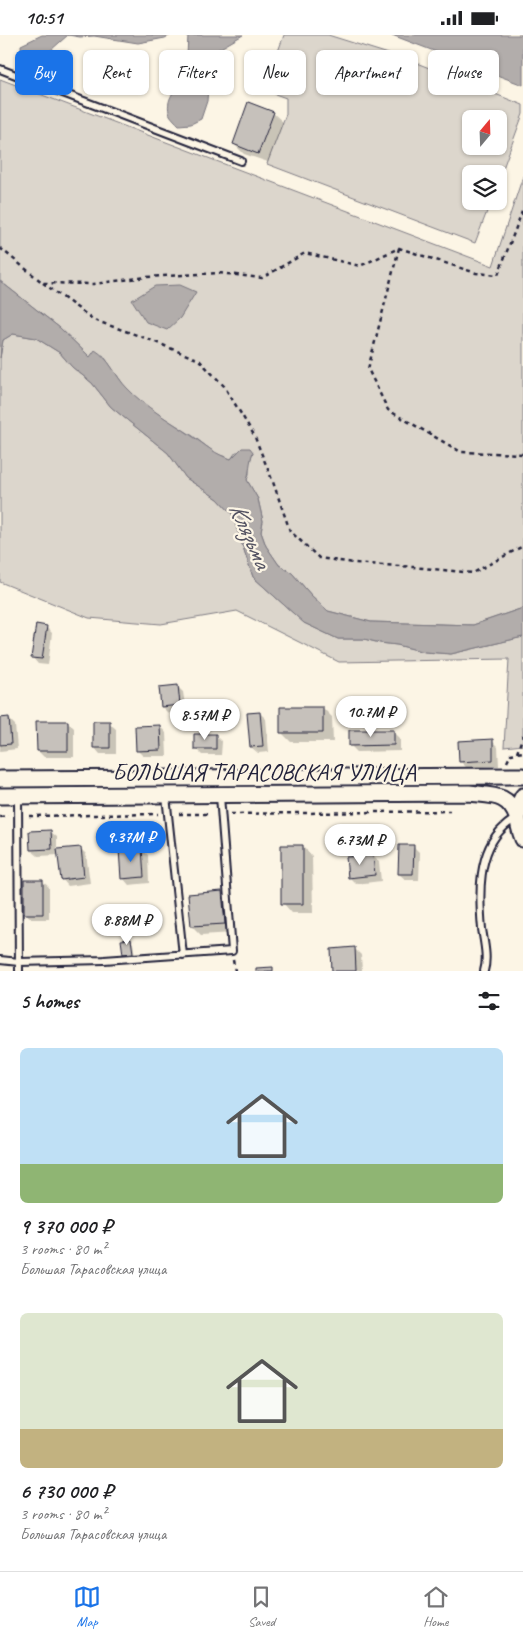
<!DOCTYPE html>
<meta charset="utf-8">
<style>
:root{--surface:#fff;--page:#f2f2f2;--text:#202124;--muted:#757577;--line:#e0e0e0;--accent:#1a73e8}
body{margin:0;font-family:Caveat,sans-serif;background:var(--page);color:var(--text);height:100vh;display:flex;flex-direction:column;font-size:19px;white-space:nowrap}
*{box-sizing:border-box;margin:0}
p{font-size:16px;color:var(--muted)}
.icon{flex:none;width:28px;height:28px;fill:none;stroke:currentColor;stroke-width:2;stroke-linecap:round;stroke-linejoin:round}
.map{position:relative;height:936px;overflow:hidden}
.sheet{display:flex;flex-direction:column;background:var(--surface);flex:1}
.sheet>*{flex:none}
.top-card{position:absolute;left:15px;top:15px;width:494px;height:45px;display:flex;gap:10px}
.needle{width:32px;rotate:19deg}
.tools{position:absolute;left:462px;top:75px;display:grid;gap:10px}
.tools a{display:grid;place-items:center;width:45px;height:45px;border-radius:8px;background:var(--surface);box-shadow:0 1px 4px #0004;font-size:25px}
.price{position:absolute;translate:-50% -42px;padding:0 11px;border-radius:18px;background:#fff;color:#222;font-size:16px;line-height:32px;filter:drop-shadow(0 1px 2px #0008)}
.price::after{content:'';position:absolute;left:50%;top:30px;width:15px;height:11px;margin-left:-8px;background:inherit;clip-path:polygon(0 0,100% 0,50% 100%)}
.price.current{background:var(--accent);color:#fff}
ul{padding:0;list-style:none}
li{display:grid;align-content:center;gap:10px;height:265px;padding:0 20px}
li span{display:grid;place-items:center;height:155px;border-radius:8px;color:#555}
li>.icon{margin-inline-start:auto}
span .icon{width:90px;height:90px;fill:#fffc;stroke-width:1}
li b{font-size:21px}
h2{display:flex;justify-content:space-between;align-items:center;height:60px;padding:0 20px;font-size:21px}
.tag{padding:0 18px;border-radius:8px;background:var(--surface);box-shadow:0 1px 4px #0004;font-size:18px;line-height:45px}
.tag.current{background:var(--accent);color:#fff}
.status{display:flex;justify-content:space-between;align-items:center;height:35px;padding:0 25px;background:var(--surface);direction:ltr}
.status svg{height:14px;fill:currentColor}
.tabs{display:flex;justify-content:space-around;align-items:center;height:70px;border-top:1px solid var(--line);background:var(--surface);font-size:14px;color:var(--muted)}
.tabs a{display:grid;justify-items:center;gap:2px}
.tabs .current{color:var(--accent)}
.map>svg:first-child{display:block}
.green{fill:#dcd6cc;stroke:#7f7c84;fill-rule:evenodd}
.water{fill:#b2adab;stroke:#78757e}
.shadow{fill:#0003}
.building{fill:#c6c1bb;stroke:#22223b}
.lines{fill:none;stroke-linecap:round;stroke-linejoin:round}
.service-casing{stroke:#22223b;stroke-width:10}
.tertiary-casing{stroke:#22223b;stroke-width:19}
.path{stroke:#22223b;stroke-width:2.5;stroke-dasharray:4 4;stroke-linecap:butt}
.service{stroke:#fcf5e5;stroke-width:6}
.tertiary{stroke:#fcf5e5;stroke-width:15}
.labels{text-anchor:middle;stroke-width:4.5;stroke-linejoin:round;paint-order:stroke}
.street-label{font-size:24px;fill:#22223b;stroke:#fcf5e5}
.water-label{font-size:25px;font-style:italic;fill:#545362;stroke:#fcf5e5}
</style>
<div class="status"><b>10:51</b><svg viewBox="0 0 49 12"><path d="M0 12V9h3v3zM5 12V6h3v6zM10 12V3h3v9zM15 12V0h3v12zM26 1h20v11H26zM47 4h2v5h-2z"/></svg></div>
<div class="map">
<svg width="523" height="936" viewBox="0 0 523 936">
<rect width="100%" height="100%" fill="#fcf5e5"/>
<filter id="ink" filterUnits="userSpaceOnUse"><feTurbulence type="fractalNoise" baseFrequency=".02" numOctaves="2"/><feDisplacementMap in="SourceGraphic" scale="10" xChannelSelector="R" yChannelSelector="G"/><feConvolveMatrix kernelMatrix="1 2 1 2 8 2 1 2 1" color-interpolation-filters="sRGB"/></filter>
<g filter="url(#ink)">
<!-- green -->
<path class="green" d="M284,0H328L414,27L523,70V79L499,144V139H471V166H491L475,208L267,129L286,79V63L264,55ZM471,84H499V111H471Z
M0,44L493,231L523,141V573L473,590L371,587L328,576L311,560L292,538L279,530L266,511L261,497L263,486L258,464L247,445L249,439V429L253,417H236L231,424L215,418L193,401L144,370L125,352L103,320L90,322L60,293L0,246Z
M13,299L36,303L60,318L72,332L92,348L111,372L168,418L186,443L218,464L232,479L253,542L304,588L338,604H364L380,608L397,610L425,617L451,619L523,602V710L504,712L509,624L339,627L237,576L161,589L89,583L0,547V323L3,305Z"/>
<!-- water -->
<path class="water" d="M42,0H171L165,3L138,8L94,1L80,2L68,0L51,15L44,32L30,34L22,25L21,10Z
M188,0H243L217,15L210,26L207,66L201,84L191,89L179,90C176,87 172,83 170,80C164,65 176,52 186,43Z
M392,0H523V50Z
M0,246L60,293L90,322L95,315C110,324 115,341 127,353C146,373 169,385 192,401C205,410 216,420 231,424L242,413H250L253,417C249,428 250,435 247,445L258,464L263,486L261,497L266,511L279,530L292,538L311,560L328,576L371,587L473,590L523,573V602L451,619L425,617L397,610L380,608L364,604H338L304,588L253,542L232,479L218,464L186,443L168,418L111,372L92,348L72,332L60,318L36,303L13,299L3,305L0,323Z
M180,250L196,257L180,283L167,295L146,287L132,265L155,251Z"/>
<!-- shadow -->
<path class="shadow" d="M273,78L283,87L268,127L244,119L234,109Z
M46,592L52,598L48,630L38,629L32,622Z
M177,651L183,657L186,676L168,678L162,672Z
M201,669L204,672L202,693L195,692L192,690Z
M323,673L332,682L333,707H291L281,697Z
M260,678L266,684L269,717L258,718L251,712L248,679Z
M8,683L15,690L17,714L0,716V684Z
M68,687L74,693V722H44L38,716Z
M109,688L116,694V719H100L94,712Z
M160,691L166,698L167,721H143L137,715Z
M393,696L400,703V716L357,717L350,710Z
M215,700L222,707L221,720H202L195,713Z
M492,706L498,712L499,731L467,733L460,726Z
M50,796L57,802V815L80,813L86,819L90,848L68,851L62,844L59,820L38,821L31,815Z
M303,811L312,821L313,878H292L283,868Z
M413,811L420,818L419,845H406L399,839Z
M141,814L148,820L149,848L129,850L123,843Z
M373,821L379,827L381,846L356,849L349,842Z
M42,846L49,852V884H32L25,878Z
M222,857L231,867L233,898L201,900L192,891Z
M130,905L133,908L135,921L127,922L124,919L123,906Z
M354,913L361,920L362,936H333Z"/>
<!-- building -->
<path class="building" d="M248,67L274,77L258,119L233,109Z
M36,589L47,591L42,624L31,623Z
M178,650L180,670L161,672L159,652Z
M192,667L202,668L200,691L190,690Z
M280,672H323V698H280Z
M260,677L263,711L250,712L247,678Z
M9,682L11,709L0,710V683Z
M36,686H68V716H37Z
M93,686H110V713H93Z
M160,690L161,715L136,716L135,691Z
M349,695H394V710L349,711Z
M194,699H216V714H194Z
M493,704V725L459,727L458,706Z
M51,795L52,814L30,815L29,796Z
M281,810H303V869H281Z
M399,810H414L413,839H398Z
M81,812L84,842L61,845L57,814Z
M142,813L144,842L121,844L119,814Z
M373,820L375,840L348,843L346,822Z
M24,845H43V879H24Z
M222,856L225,889L191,891L188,859Z
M131,904L133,918L123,919L121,905Z
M355,912L356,936H332L331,914Z
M273,932V936H256V933Z"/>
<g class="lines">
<!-- service casing -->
<g class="service-casing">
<path id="service" d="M0,34L241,126
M18,761L19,936
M166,761L183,920
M0,925L19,927L104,925L232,916L220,761
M484,936C488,923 484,907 482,894C479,861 477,816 504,792C508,788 512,786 516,783"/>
</g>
<!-- tertiary casing -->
<g class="tertiary-casing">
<path id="tertiary" d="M0,744L523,741
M0,761L469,758C492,761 508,758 517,782
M523,761C515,775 517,789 523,804"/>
</g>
<!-- path -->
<path class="path" d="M0,213L43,248L93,249L146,242L219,238L262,243L305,218L360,231L399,213L476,238L498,240L523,174
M399,213L368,334L388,375L461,417L523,419
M43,248L94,285L148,304L199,325L224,351L254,400L273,447L290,496L319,523L354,528L413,532L473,538L523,511
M517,718L523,700
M507,727L511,719L523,717
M179,779H211
M231,779L450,776
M29,781L158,779
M0,782L8,781
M233,925L235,936"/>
<!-- service -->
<use href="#service" class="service"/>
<!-- tertiary -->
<use href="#tertiary" class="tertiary"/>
</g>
</g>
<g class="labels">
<!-- street labels -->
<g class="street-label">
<text x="264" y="745">БОЛЬШАЯ ТАРАСОВСКАЯ УЛИЦА</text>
</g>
<!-- water labels -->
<g class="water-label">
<text transform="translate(251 500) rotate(66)" y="9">Клязьма</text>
</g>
</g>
</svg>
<div class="tools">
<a><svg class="needle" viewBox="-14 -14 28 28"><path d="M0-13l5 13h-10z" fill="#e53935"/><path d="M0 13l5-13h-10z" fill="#757577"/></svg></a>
<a><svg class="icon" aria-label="layers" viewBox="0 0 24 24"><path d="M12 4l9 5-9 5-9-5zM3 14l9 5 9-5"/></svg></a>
</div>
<b class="price" style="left:371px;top:703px">10.7M ₽</b>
<b class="price" style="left:205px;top:706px">8.57M ₽</b>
<b class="price current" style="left:131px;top:828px">9.37M ₽</b>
<b class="price" style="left:360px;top:831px">6.73M ₽</b>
<b class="price" style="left:127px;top:911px">8.88M ₽</b>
<div class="top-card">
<a class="tag current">Buy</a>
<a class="tag">Rent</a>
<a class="tag">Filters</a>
<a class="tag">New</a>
<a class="tag">Apartment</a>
<a class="tag">House</a>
</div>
</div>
<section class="sheet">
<h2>5 homes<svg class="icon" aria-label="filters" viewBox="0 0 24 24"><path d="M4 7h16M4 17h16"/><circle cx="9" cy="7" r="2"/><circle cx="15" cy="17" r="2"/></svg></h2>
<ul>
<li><span style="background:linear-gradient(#bfe0f5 75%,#8fb573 0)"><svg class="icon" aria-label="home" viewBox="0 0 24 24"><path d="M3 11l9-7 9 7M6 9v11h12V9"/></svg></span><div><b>9 370 000 ₽</b><p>3 rooms · 80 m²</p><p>Большая Тарасовская улица</p></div></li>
<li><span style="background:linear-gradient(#dfe7d0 75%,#c2b280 0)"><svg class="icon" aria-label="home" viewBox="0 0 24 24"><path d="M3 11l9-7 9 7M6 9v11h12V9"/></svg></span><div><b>6 730 000 ₽</b><p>3 rooms · 80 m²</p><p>Большая Тарасовская улица</p></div></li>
</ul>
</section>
<nav class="tabs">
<a class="current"><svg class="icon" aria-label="map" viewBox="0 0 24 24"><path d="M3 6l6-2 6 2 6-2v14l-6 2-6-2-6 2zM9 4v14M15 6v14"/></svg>Map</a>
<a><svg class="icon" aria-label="saved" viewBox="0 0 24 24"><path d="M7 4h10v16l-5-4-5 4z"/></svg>Saved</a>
<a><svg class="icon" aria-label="home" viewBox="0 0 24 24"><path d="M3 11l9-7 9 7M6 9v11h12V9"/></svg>Home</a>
</nav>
